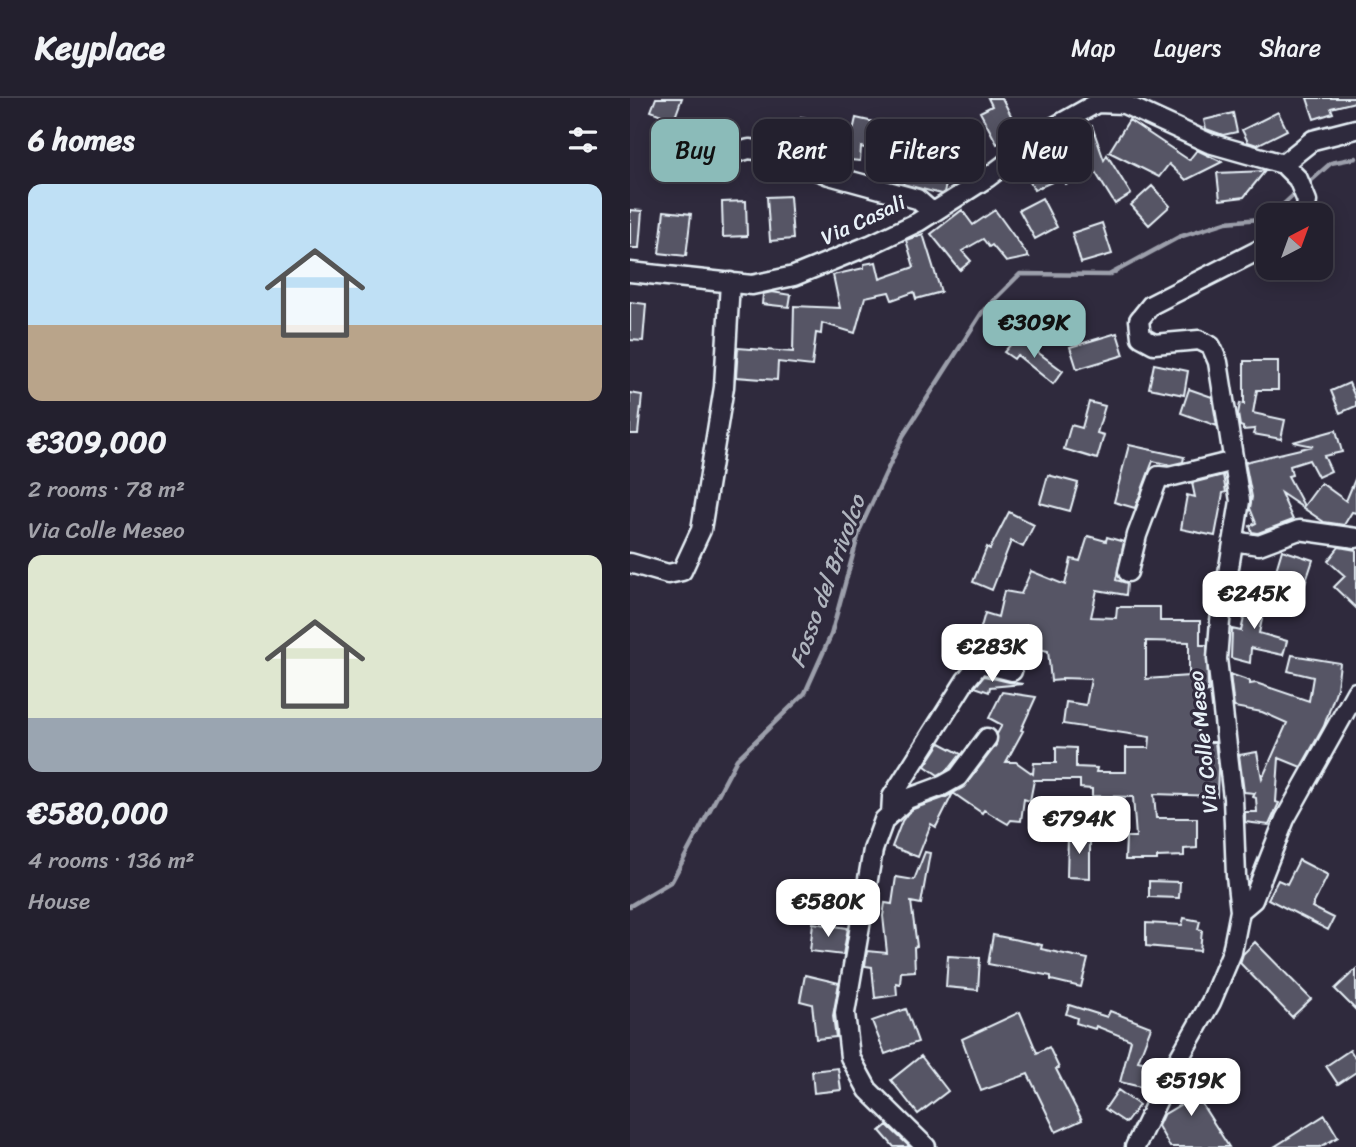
<!DOCTYPE html>
<meta charset="utf-8">
<style>
:root{--surface:#23202e;--page:#2f2d3a;--text:#f1f3f6;--muted:#a3a3aa;--line:#403e4a;--accent:#8bbbb9}
body{margin:0;font-family:Sriracha,sans-serif;background:var(--page);color:var(--text);height:100vh;display:flex;flex-direction:column;font-size:26px;white-space:nowrap}
*{box-sizing:border-box;margin:0}
p{font-size:23px;color:var(--muted)}
.icon{flex:none;width:38px;height:38px;fill:none;stroke:currentColor;stroke-width:2;stroke-linecap:round;stroke-linejoin:round}
.map{position:relative;flex:1;overflow:hidden}
.side{display:flex;flex-direction:column;background:var(--surface);width:630px}
.side>*{flex:none}
.guide{position:absolute;left:21px;top:21px;width:598px;height:63px;display:flex;gap:14px}
.needle{width:46px;rotate:41deg}
.buttons{position:absolute;left:626px;top:105px;display:grid;gap:14px}
.buttons a{display:grid;place-items:center;width:77px;height:77px;border-radius:14px;background:var(--surface);box-shadow:0 4px 18px #0003,0 0 0 2px var(--line);font-size:35px}
.price{position:absolute;translate:-50% -60px;padding:0 16px;border-radius:14px;background:#fff;color:#222;font-size:23px;line-height:46px;filter:drop-shadow(0 2px 4px #0008)}
.price::after{content:'';position:absolute;left:50%;top:42px;width:21px;height:16px;margin-left:-10px;background:inherit;clip-path:polygon(0 0,100% 0,50% 100%)}
.price.active{background:var(--accent);color:#111}
ul{padding:0;list-style:none}
li{display:grid;align-content:center;gap:14px;height:371px;padding:0 28px}
li span{display:grid;place-items:center;height:217px;border-radius:14px;color:#555}
li>.icon{margin-inline-start:auto}
span .icon{width:126px;height:126px;fill:#fffc;stroke-width:1}
li b{font-size:30px}
h2{display:flex;justify-content:space-between;align-items:center;height:84px;padding:0 28px;font-size:30px}
.pill{padding:0 24px;border-radius:14px;background:var(--surface);box-shadow:0 4px 18px #0003,0 0 0 2px var(--line);font-size:24px;line-height:63px}
.pill.active{background:var(--accent);color:#111}
header{display:flex;align-items:center;gap:42px;box-sizing:border-box;height:98px;padding:0 35px;background:var(--surface);border-bottom:2px solid var(--line)}
header strong{font-size:33px}
nav{display:flex;gap:38px;margin-inline-start:auto;font-size:24px}
main{display:flex;flex:1;min-height:0}
.map>svg:first-child{display:block}
.lines{fill:none;stroke-linecap:round;stroke-linejoin:round}
.stream{stroke:#9c9fab;stroke-width:4.5}
.building{fill:#575565;stroke:#e8f1f8;stroke-width:2;fill-rule:evenodd}
.minor-casing{stroke:#e8f1f8;stroke-width:23}
.minor{stroke:#2f2a3d;stroke-width:18}
.labels{text-anchor:middle;stroke-width:6;stroke-linejoin:round;paint-order:stroke}
.street-label{font-size:21px;fill:#e8f1f8;stroke:#2f2a3d}
.water-label{font-size:23px;font-style:italic;fill:#afb4be;stroke:#2f2a3d}
</style>
<header>
<strong>Keyplace</strong>
<nav><a>Map</a><a>Layers</a><a>Share</a></nav>
</header>
<main>
<section class="side">
<h2>6 homes<svg class="icon" aria-label="filters" viewBox="0 0 24 24"><path d="M4 7h16M4 17h16"/><circle cx="9" cy="7" r="2"/><circle cx="15" cy="17" r="2"/></svg></h2>
<ul>
<li><span style="background:linear-gradient(#bfe0f5 65%,#b9a48a 0)"><svg class="icon" aria-label="home" viewBox="0 0 24 24"><path d="M3 11l9-7 9 7M6 9v11h12V9"/></svg></span><div><b>€309,000</b><p>2 rooms · 78 m²</p><p>Via Colle Meseo</p></div></li>
<li><span style="background:linear-gradient(#dfe7d0 75%,#9aa5b1 0)"><svg class="icon" aria-label="home" viewBox="0 0 24 24"><path d="M3 11l9-7 9 7M6 9v11h12V9"/></svg></span><div><b>€580,000</b><p>4 rooms · 136 m²</p><p>House</p></div></li>
</ul>
</section>
<div class="map">
<svg width="726" height="1049" viewBox="0 0 726 1049">
<rect width="100%" height="100%" fill="#2f2a3d"/>
<filter id="ink" filterUnits="userSpaceOnUse"><feTurbulence type="fractalNoise" baseFrequency=".0143" numOctaves="2"/><feDisplacementMap in="SourceGraphic" scale="14" xChannelSelector="R" yChannelSelector="G"/><feConvolveMatrix kernelMatrix="1 2 1 2 8 2 1 2 1" color-interpolation-filters="sRGB"/></filter>
<g filter="url(#ink)">
<g class="lines">
<!-- stream -->
<path class="stream" d="M676,87L701,65L726,60
M0,808L42,783L107,661L175,595L201,537L230,431L273,338L353,213L390,176L479,177L549,139L596,124L630,121L653,107L669,92"/>
</g>
<!-- building -->
<path class="building" d="M26,0H52L44,22L21,13Z
M358,0H372L390,35L367,46L350,14L362,8Z
M677,0H725V4L701,10L703,15L684,21Z
M648,14L657,32L627,47L618,44L612,32Z
M603,15L607,34L593,37L576,31L574,22Z
M171,19L194,23L189,49L167,44Z
M226,20L253,26L247,53L231,49L230,63L209,61L210,45L220,46Z
M499,22L559,62L567,52L592,64L556,82L539,66L529,79L479,54Z
M462,28L474,62L477,57L501,96L485,106L464,72L436,86L433,79L404,92L392,68L441,39L440,35Z
M326,50H346V71H326Z
M281,61L320,73L314,94L311,96L273,86Z
M635,73L614,99L590,102L587,75Z
M522,88L540,108L519,127L501,107Z
M160,98L163,141L140,143L137,99Z
M412,100L427,129L405,141L389,112Z
M116,103L117,138L93,139L92,104Z
M0,112L12,113L9,150H0Z
M332,112L343,127L365,112L399,159L376,164L362,147L359,149L353,141L332,153L341,163L330,172L301,136Z
M34,113L61,116L56,158L29,155Z
M472,125L482,156L451,165L442,135Z
M293,136L311,194L286,201L284,194L262,202L259,194L235,199L225,235L192,225L191,236L186,235L182,268L148,264L147,282L106,279L108,250L163,254L164,208L210,210L203,177L234,170V166L246,164L250,181L284,169L276,142Z
M142,194L161,197L159,209L132,206L133,196Z
M0,204L16,206L13,243L0,242Z
M487,235L494,257L447,271L440,249Z
M387,239L433,273L423,286L387,257L384,261L374,254Z
M614,263H648V292H627L623,315L655,322L651,341L623,336L625,331L613,332V329L610,328L608,316L610,305L614,306Z
M524,266L558,273L554,297L519,290Z
M719,285L726,301V308L710,315L701,293Z
M559,291L582,299L587,328L551,315Z
M0,295L12,297L8,336H0Z
M459,304L475,308L467,335L474,337L467,361L434,351L441,327L452,330Z
M706,332L712,354L694,358L701,373L688,379L679,362L660,368L662,377L658,378L674,408L691,385L716,403L726,379V415L722,414L714,427L694,424L651,395L663,422L628,435L622,434L620,428L626,425L620,410L622,399L615,364L683,348L663,344Z
M499,347L554,359L553,364L540,367L523,363L505,410L484,404Z
M418,377L448,385L440,413L410,405Z
M593,377L596,394L593,395L585,438L551,431L557,397L565,399L562,385Z
M379,414L404,427L393,449L381,443L362,492L343,484L357,449L360,451Z
M458,438L476,443L477,439L494,444L486,482L497,485L496,497L467,492L461,519L486,520L487,509H530V523H570V547H577L578,594L568,595V644H585L588,670L587,698L524,696L526,720H567V750L554,751V758L527,759V762H495L496,739H506L503,699L462,698V691L450,690V682H404L400,703L394,701L391,723L381,722L378,726L354,712L352,715L323,695L306,729L301,726L288,759L262,749L272,723L278,715L283,711L316,699L334,689L366,647L367,636L372,627L359,620L372,594L406,599L391,632L393,633L376,664H386L403,676L404,665H426V649L446,650V669L467,670L466,674H496V650H519L520,639L433,626L436,604L456,607L461,581L432,580V582L421,583L418,553L377,544L376,548L348,540L355,515L368,519L374,493L391,496L401,473L435,487L441,461L450,463ZM516,543L559,544V578L516,581Z
M709,449L726,452V510L704,489L715,478L698,463Z
M652,452L683,462L673,492L643,482Z
M621,490L638,494L629,535L657,543L653,557L621,550L620,565L601,560L602,531L611,533Z
M662,557L710,565L707,590L694,628L671,669L649,660L646,704L649,705L639,727L615,724V714H627L626,700L623,699L625,695L614,694L609,657L627,654L632,681L657,625L632,614L604,609L600,576L620,583V586L626,585L679,603L683,579L658,573Z
M354,578L379,584L393,586L360,589L359,594L345,589Z
M310,645L331,656L320,670L308,677L295,668Z
M438,737H460V780L437,779Z
M295,754L300,755L291,806L281,804L287,848L284,849L285,873L271,874L270,886L266,885L267,897L245,900L242,869L235,868L237,853L257,855L253,818L255,805L262,806L266,779L284,782Z
M669,762L698,777L682,809L704,820L698,832L638,801L648,782L657,786Z
M519,783L550,784L549,800L519,799Z
M554,820L570,823L568,831L572,832L570,853L516,848V825L552,827Z
M183,825L218,830L213,857L180,853Z
M363,837L412,847L411,851L458,861L451,889L421,882V878L358,866Z
M625,844L681,901L662,919L610,865L613,856Z
M318,858L350,860L348,892L316,889Z
M726,871V912L705,891Z
M175,877L209,885L203,918L206,939L186,941L182,906L170,903Z
M439,907L477,919L480,913L521,929L508,963L521,966L515,990L490,984L501,942L466,928L465,931L446,925L447,920L436,916Z
M276,911L288,944L255,956L242,923Z
M390,914L407,955L419,949L429,970L426,971L452,1022L426,1034L398,976L351,993L332,941Z
M720,952L726,961V974L708,986L696,968Z
M291,958L318,993L288,1016L261,982Z
M558,968L579,988L568,1000L599,1049H540L528,1028L533,1017L558,1002L546,990Z
M208,970L211,992L184,995L182,973Z
M488,992L509,1007L496,1025L475,1011Z
M695,1017L708,1039L690,1049H644Z
M257,1027L280,1049H264L250,1033Z"/>
<g class="lines">
<!-- minor casing -->
<g class="minor-casing">
<path id="minor" d="M77,64L119,51L141,54L199,77L287,101L302,114
M653,66L683,42L726,31
M0,174L122,187L164,178L240,147L288,124L357,80L424,29L467,5L494,6L579,45L653,66L668,81L677,103L675,117
M603,443L629,447L669,432L726,440
M0,465L38,476L52,473L71,432L94,289L100,184
M498,474L507,437L529,378L539,379L604,363
M261,716L262,699L336,582L350,565L382,573
M610,813L623,802L655,721L726,594
M296,1049L238,992L220,959L215,915L243,752L254,722L277,701L312,688L328,679L357,640
M505,1049L539,978L581,904L602,854L610,813L606,778L603,700L587,561L590,523L610,403L588,264L581,248L569,242L524,246L511,239L509,222L521,207L639,147"/>
</g>
<!-- minor -->
<use href="#minor" class="minor"/>
</g>
</g>
<g class="labels">
<!-- street labels -->
<g class="street-label">
<text transform="translate(233 122) rotate(-25)" y="7">Via Casali</text>
<text transform="translate(573 644) rotate(-96)" y="7">Via Colle Meseo</text>
</g>
<!-- water labels -->
<g class="water-label">
<text transform="translate(197 483) rotate(-70)" y="8">Fosso del Brivolco</text>
</g>
</g>
</svg>
<div class="buttons">
<a><svg class="needle" viewBox="-14 -14 28 28"><path d="M0-13l5 13h-10z" fill="#e53935"/><path d="M0 13l5-13h-10z" fill="#a3a3aa"/></svg></a>
</div>
<b class="price active" style="left:404px;top:262px">€309K</b>
<b class="price" style="left:624px;top:533px">€245K</b>
<b class="price" style="left:362px;top:586px">€283K</b>
<b class="price" style="left:449px;top:758px">€794K</b>
<b class="price" style="left:198px;top:841px">€580K</b>
<b class="price" style="left:561px;top:1020px">€519K</b>
<div class="guide">
<a class="pill active">Buy</a>
<a class="pill">Rent</a>
<a class="pill">Filters</a>
<a class="pill">New</a>
</div>
</div>
</main>
